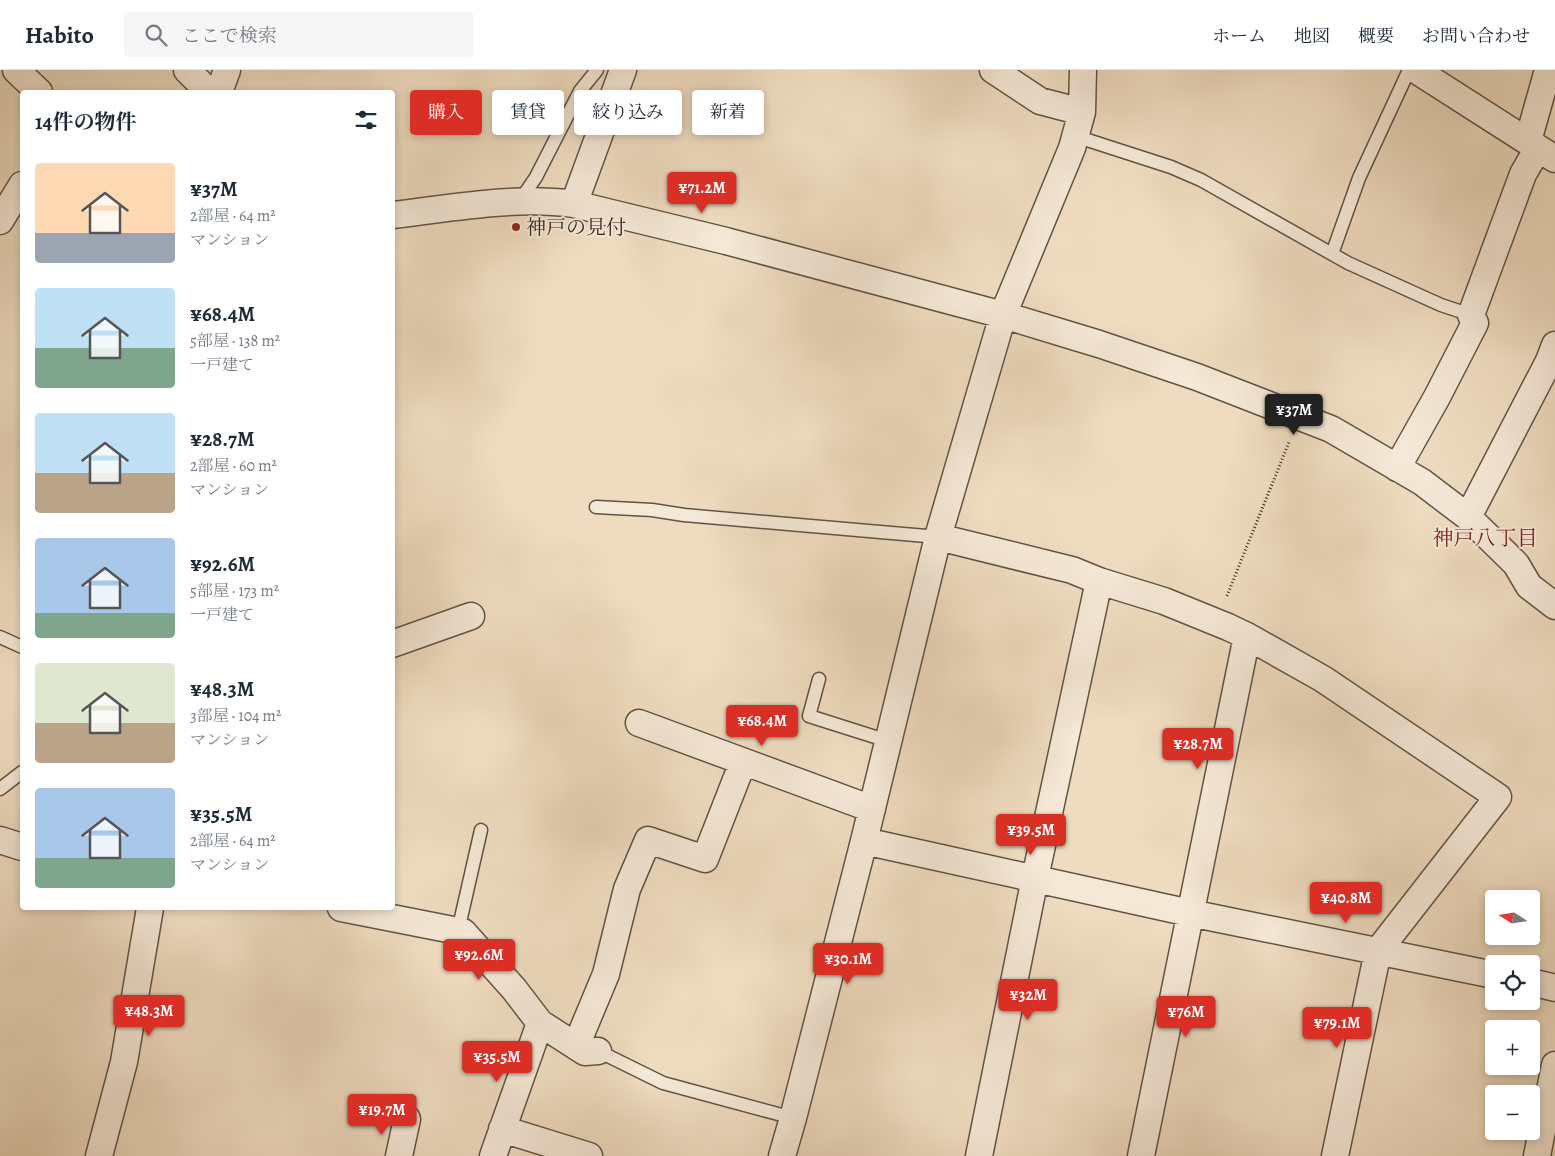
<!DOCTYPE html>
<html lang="ja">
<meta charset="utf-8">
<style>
:root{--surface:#fff;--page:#f6f6f7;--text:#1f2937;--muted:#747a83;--line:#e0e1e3;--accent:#d93025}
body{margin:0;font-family:Alegreya,"Noto Serif JP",serif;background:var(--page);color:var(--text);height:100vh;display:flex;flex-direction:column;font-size:19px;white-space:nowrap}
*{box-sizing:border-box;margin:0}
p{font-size:16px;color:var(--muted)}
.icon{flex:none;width:28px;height:28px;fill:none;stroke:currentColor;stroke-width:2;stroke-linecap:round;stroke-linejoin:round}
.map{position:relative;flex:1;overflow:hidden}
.panel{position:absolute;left:20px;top:20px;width:375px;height:820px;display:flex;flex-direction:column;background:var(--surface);border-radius:5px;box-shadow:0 2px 8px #0003}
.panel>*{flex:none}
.banner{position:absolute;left:410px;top:20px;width:475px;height:45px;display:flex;gap:10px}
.needle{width:32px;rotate:282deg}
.buttons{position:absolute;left:1485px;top:820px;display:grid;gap:10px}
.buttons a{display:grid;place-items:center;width:55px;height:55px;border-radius:5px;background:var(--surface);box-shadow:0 2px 8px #0003;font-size:25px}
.price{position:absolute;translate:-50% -42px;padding:0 11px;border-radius:5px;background:var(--accent);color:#fff;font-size:16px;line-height:32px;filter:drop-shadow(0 1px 2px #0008)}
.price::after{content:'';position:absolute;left:50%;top:30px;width:15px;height:11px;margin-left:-8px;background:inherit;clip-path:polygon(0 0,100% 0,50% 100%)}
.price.on{background:#222;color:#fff}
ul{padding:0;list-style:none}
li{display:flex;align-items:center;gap:15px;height:125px;padding:0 15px}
li span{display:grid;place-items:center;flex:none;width:140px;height:100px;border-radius:5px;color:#555}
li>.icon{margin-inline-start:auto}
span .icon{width:60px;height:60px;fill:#fffc;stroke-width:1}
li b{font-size:21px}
h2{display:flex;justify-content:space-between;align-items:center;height:60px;padding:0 15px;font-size:21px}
.chip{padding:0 18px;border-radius:5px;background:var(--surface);box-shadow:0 2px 8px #0003;font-size:18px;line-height:45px}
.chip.on{background:var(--accent);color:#fff}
header{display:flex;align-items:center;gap:30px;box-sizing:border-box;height:70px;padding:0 25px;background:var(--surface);border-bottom:1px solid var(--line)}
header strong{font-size:24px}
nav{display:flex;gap:28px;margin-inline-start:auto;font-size:18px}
.search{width:350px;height:45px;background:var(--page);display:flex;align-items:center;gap:12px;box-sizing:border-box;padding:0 18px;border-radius:5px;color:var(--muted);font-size:19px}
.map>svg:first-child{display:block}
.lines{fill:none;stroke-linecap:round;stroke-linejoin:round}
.service-casing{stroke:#605446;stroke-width:15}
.minor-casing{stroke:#605446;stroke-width:29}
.path{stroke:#31271e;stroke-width:3;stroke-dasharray:1 2.5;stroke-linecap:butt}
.service{stroke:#f5e8d6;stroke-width:12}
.minor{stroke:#f5e8d6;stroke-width:26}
.poi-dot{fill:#8f2418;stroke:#f5e8d6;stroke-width:2}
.labels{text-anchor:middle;stroke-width:4;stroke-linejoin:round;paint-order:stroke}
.poi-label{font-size:20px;fill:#31271e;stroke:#f5e8d6;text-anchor:start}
.neighbourhood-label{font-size:21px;fill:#7a1f14;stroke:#f5e8d6}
</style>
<header>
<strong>Habito</strong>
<div class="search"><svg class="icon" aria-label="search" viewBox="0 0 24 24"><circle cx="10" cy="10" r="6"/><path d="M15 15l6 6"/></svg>ここで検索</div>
<nav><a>ホーム</a><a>地図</a><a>概要</a><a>お問い合わせ</a></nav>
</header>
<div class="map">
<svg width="1555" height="1086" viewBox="0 0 1555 1086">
<rect width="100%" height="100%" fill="#efdcc0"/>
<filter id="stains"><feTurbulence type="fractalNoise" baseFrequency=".004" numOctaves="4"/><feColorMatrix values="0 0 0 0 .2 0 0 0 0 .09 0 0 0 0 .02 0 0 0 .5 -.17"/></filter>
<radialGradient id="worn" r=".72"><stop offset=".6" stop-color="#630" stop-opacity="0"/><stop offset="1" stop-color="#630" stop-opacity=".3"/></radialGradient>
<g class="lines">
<!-- service casing -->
<g class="service-casing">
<path id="service" d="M1075,66L1171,97L1201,110L1348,193L1441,235L1471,245
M519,132L536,107L580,21L597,0
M1332,184L1359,108L1409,0
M596,437L652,440L684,445L938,467
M0,567L22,577
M819,609L809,646L888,671
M0,719L22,702
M458,861L481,760
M598,981L663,1013L793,1048"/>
</g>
<!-- minor casing -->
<g class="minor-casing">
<path id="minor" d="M16,0L39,22
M187,0L209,22
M993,0L1040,31L1082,42
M1416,0L1555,89
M219,22L227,0
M1528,71L1548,0
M574,134L623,0
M392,145C452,138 514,126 574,134L726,171L1003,245L1099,274L1197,307L1331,359L1422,412L1468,447L1516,494L1529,516L1555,536
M0,151L22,115
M1397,398L1437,327L1475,253L1471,245L1523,104L1538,78
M1468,447L1549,291L1555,275
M938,467L1072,500L1099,511L1164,531L1228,557L1247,566L1323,609L1498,727L1378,881L1335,1086
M392,574L471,546
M639,653L872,739
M0,770L22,777
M864,771L1190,843L1494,905
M341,838L463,862L514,919L540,953L585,982L598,981
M1531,912L1555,918
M576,976L606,904L627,819L648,770L705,789L743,692
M502,1059L589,1086
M99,1086L124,992L150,838
M399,1086L407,1049
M493,1086L540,953
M782,1086L793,1048L864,771L938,467L1003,245L1072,78L1082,42L1083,0
M979,1086L1035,808L1099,511
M1141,1086L1247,566
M1537,1086L1555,995"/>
</g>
<!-- path -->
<path class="path" d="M1227,526L1289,372"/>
<!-- service -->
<use href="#service" class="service"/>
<!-- minor -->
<use href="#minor" class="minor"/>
</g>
<!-- markers -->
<circle class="poi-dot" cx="516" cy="157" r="5"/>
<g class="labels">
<!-- poi labels -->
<g class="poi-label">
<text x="526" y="164">神戸の見付</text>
</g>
<!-- neighbourhood labels -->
<g class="neighbourhood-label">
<text x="1485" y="475">神戸八丁目</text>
</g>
</g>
<rect width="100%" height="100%" filter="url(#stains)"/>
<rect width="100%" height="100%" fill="url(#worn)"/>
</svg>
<div class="buttons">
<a><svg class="needle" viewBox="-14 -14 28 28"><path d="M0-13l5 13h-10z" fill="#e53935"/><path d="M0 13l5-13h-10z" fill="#747a83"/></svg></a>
<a><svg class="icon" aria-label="locate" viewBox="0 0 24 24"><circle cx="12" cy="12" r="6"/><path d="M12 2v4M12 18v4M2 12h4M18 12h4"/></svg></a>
<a>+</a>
<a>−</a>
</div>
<b class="price" style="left:702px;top:144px">¥71.2M</b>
<b class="price on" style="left:1294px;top:366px">¥37M</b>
<b class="price" style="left:762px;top:677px">¥68.4M</b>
<b class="price" style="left:1198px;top:700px">¥28.7M</b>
<b class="price" style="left:1031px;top:786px">¥39.5M</b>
<b class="price" style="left:1346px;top:854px">¥40.8M</b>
<b class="price" style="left:479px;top:911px">¥92.6M</b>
<b class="price" style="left:848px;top:915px">¥30.1M</b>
<b class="price" style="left:1028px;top:951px">¥32M</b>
<b class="price" style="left:149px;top:967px">¥48.3M</b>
<b class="price" style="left:1186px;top:968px">¥76M</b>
<b class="price" style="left:1337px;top:979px">¥79.1M</b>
<b class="price" style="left:497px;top:1013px">¥35.5M</b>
<b class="price" style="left:382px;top:1066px">¥19.7M</b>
<div class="banner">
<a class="chip on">購入</a>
<a class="chip">賃貸</a>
<a class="chip">絞り込み</a>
<a class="chip">新着</a>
</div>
<section class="panel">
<h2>14件の物件<svg class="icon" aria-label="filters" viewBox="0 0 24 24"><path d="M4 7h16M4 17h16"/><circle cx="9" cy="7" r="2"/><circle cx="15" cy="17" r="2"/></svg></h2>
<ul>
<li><span style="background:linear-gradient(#ffd9b3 70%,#9aa5b1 0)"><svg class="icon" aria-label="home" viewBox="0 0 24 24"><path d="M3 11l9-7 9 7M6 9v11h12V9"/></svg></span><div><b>¥37M</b><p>2部屋 · 64 m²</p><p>マンション</p></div></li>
<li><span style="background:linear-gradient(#bfe0f5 60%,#7fa58c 0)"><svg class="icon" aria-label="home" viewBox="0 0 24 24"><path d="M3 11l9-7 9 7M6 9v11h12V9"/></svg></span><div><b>¥68.4M</b><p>5部屋 · 138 m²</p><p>一戸建て</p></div></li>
<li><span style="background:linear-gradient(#bfe0f5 60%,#b9a48a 0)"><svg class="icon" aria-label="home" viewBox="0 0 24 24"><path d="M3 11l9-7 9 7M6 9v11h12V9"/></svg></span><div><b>¥28.7M</b><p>2部屋 · 60 m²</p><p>マンション</p></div></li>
<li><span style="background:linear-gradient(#a9c7e8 75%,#7fa58c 0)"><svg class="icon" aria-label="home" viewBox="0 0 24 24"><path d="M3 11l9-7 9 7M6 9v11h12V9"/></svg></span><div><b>¥92.6M</b><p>5部屋 · 173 m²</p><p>一戸建て</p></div></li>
<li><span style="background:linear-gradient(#dfe7d0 60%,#b9a48a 0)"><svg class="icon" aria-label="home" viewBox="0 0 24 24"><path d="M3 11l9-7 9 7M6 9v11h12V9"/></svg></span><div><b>¥48.3M</b><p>3部屋 · 104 m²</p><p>マンション</p></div></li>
<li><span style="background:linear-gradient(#a9c7e8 70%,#7fa58c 0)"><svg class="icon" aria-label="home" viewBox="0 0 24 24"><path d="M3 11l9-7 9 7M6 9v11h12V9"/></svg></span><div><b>¥35.5M</b><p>2部屋 · 64 m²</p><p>マンション</p></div></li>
</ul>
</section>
</div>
